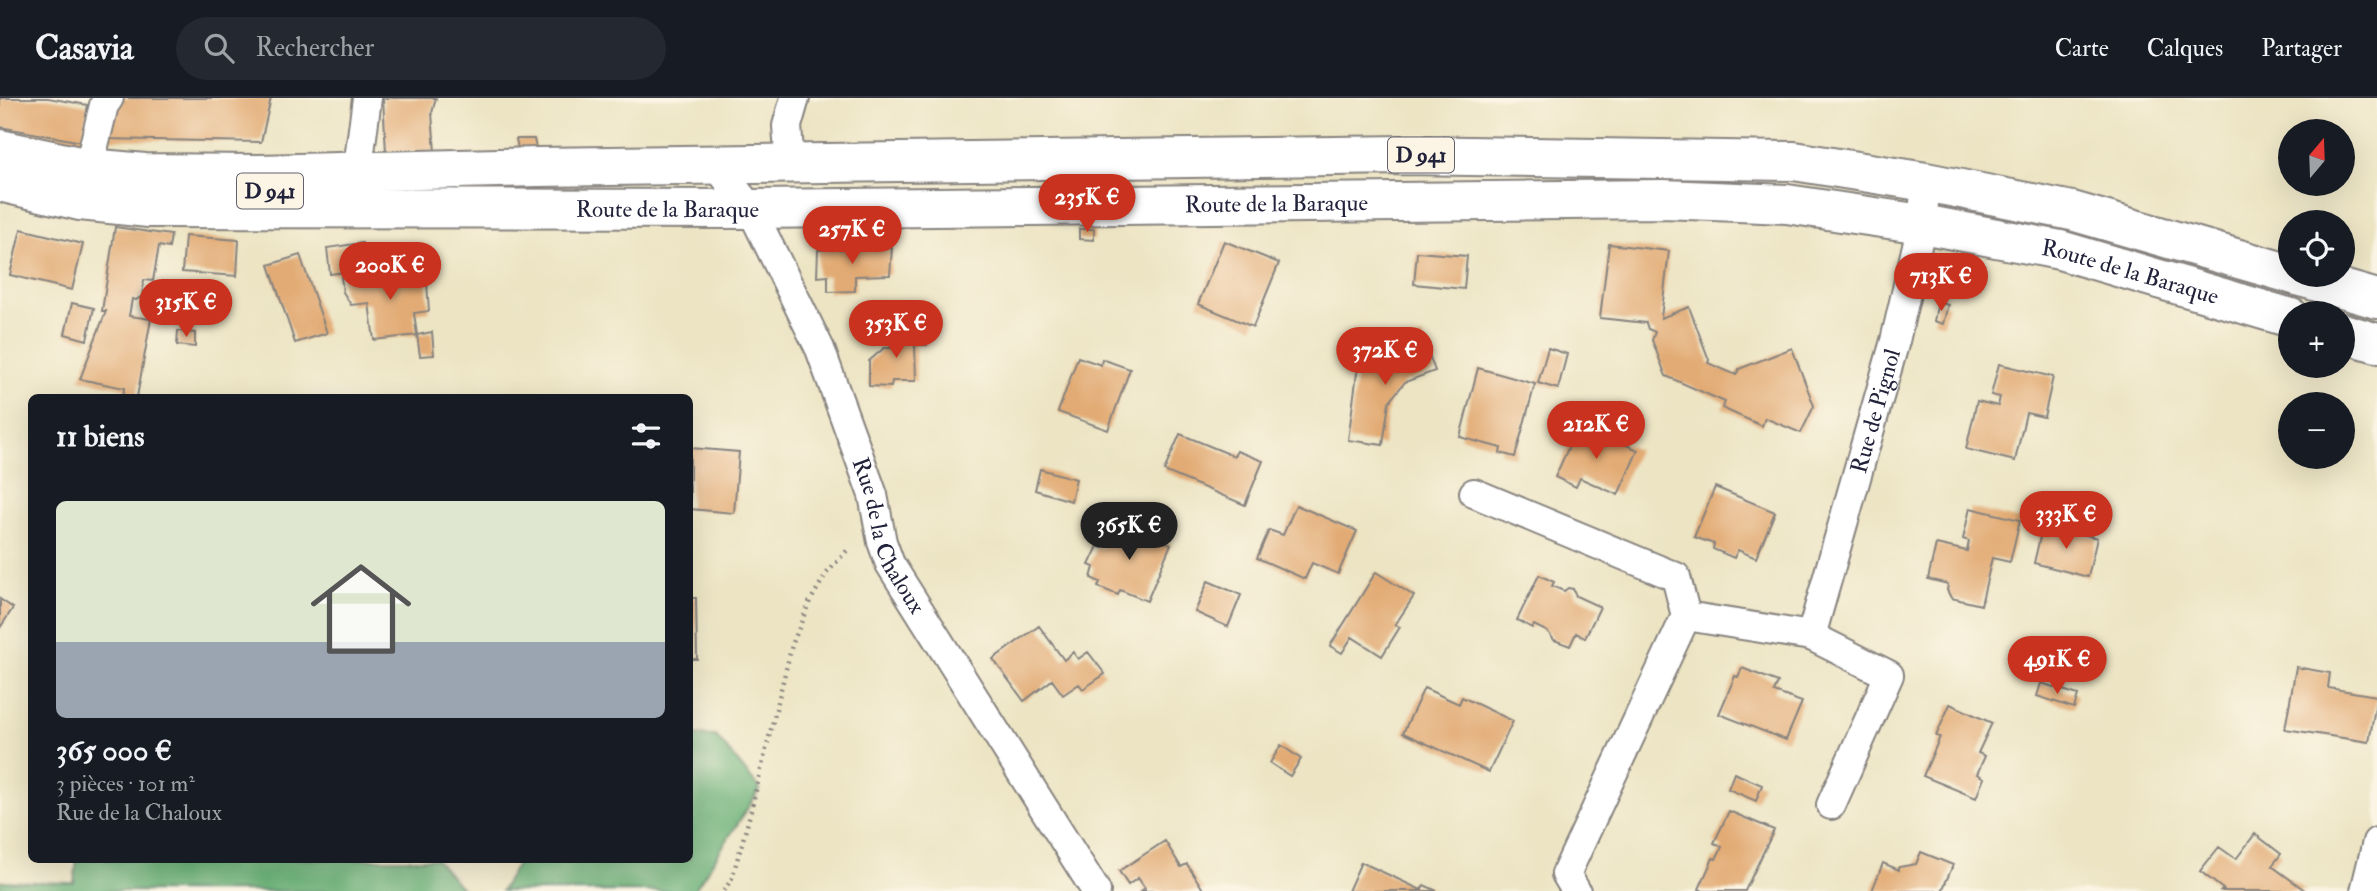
<!DOCTYPE html>
<html lang="fr">
<meta charset="utf-8">
<style>
:root{--surface:#171b24;--page:#242831;--text:#f1f3f6;--muted:#9ea1a6;--line:#363941;--accent:#c8321e}
body{margin:0;font-family:"IM FELL Double Pica",serif;background:var(--page);color:var(--text);height:100vh;display:flex;flex-direction:column;font-size:26px;white-space:nowrap}
*{box-sizing:border-box;margin:0}
p{font-size:23px;color:var(--muted)}
.icon{flex:none;width:38px;height:38px;fill:none;stroke:currentColor;stroke-width:2;stroke-linecap:round;stroke-linejoin:round}
.map{position:relative;flex:1;overflow:hidden}
.drawer{position:absolute;left:28px;top:296px;width:665px;height:469px;display:flex;flex-direction:column;background:var(--surface);border-radius:10px;box-shadow:0 7px 28px #0002}
.drawer>*{flex:none}
.needle{width:46px;rotate:19deg}
.controls{position:absolute;left:2278px;top:21px;display:grid;gap:14px}
.controls a{display:grid;place-items:center;width:77px;height:77px;border-radius:50%;background:var(--surface);box-shadow:0 7px 28px #0002;font-size:35px}
.price{position:absolute;translate:-50% -60px;padding:0 16px;border-radius:24px;background:var(--accent);color:#fff;font-size:23px;line-height:46px;filter:drop-shadow(0 2px 4px #0008)}
.price::after{content:'';position:absolute;left:50%;top:42px;width:21px;height:16px;margin-left:-10px;background:inherit;clip-path:polygon(0 0,100% 0,50% 100%)}
.price.active{background:#222;color:#fff}
ul{padding:0;list-style:none}
li{display:grid;align-content:center;gap:14px;height:371px;padding:0 28px}
li span{display:grid;place-items:center;height:217px;border-radius:10px;color:#555}
li>.icon{margin-inline-start:auto}
span .icon{width:126px;height:126px;fill:#fffc;stroke-width:1}
li b{font-size:30px}
h2{display:flex;justify-content:space-between;align-items:center;height:84px;padding:0 28px;font-size:30px}
header{display:flex;align-items:center;gap:42px;box-sizing:border-box;height:98px;padding:0 35px;background:var(--surface);border-bottom:2px solid var(--line)}
header strong{font-size:33px}
nav{display:flex;gap:38px;margin-inline-start:auto;font-size:24px}
.search{width:490px;height:63px;background:var(--page);display:flex;align-items:center;gap:18px;box-sizing:border-box;padding:0 24px;border-radius:38px;color:var(--muted);font-size:26px}
.map>svg:first-child{display:block}
.forest{fill:#66af75;stroke:#446858;stroke-width:2}
.building{fill:#e2ab74}
.lines{fill:none;stroke-linecap:round;stroke-linejoin:round}
.street-casing{stroke:#87837f;stroke-width:32}
.primary-casing{stroke:#87837f;stroke-width:42}
.path{stroke:#87837f;stroke-width:4.5;stroke-dasharray:2 5;stroke-linecap:butt}
.street{stroke:#fff;stroke-width:28}
.primary{stroke:#fff;stroke-width:38}
.labels{text-anchor:middle;stroke-width:7;stroke-linejoin:round;paint-order:stroke}
.shield{fill:#fcf5e5;stroke:#63616e;stroke-width:2}
.shield-label{font-size:21px;font-weight:bold;fill:#22223b}
.street-label{font-size:23px;fill:#22223b;stroke:#fcf5e5}
</style>
<header>
<strong>Casavia</strong>
<div class="search"><svg class="icon" aria-label="search" viewBox="0 0 24 24"><circle cx="10" cy="10" r="6"/><path d="M15 15l6 6"/></svg>Rechercher</div>
<nav><a>Carte</a><a>Calques</a><a>Partager</a></nav>
</header>
<div class="map">
<svg width="2377" height="793" viewBox="0 0 2377 793">
<rect width="100%" height="100%" fill="#fcf5e5"/>
<filter id="ink" filterUnits="userSpaceOnUse"><feTurbulence type="fractalNoise" baseFrequency=".0143" numOctaves="2"/><feDisplacementMap in="SourceGraphic" scale="14" xChannelSelector="R" yChannelSelector="G"/><feConvolveMatrix kernelMatrix="1 2 1 2 8 2 1 2 1" color-interpolation-filters="sRGB"/></filter>
<filter id="wash" filterUnits="userSpaceOnUse"><feTurbulence type="fractalNoise" baseFrequency=".00686" numOctaves="4" result="noise"/><feDisplacementMap in="SourceGraphic" scale="28" xChannelSelector="R" yChannelSelector="G"/><feGaussianBlur stdDeviation="1.57" result="paint"/><feColorMatrix in="noise" values="0 0 0 0 0 0 0 0 0 0 0 0 0 0 0 0 0 1.4 0 .05"/><feComposite in="paint" operator="in"/></filter>
<g filter="url(#wash)">
<rect width="100%" height="100%" fill="#ece4c3"/>
<!-- forest -->
<path class="forest" d="M690,637L716,638L760,691L694,793H501L520,761H690Z
M77,761H436L464,793H0V783L74,785Z"/>
<g id="blocks">
<!-- building -->
<path class="building" d="M0,0H48L88,7L82,44L0,29Z
M117,0H271L261,44L103,41Z
M383,0H436L432,15L435,54H386Z
M516,41H534L538,60H520Z
M115,129L171,137L169,150L159,148L153,183L144,182L142,198L136,202L132,201L129,218L151,221L137,299H123L124,290L80,281L106,213H102Z
M21,131L83,146L72,192L10,177Z
M1079,131H1094V142L1079,141Z
M185,138L239,142L237,178L182,174Z
M1224,143L1279,165L1253,229L1198,206Z
M362,145L366,171L330,176L327,150Z
M1609,146L1669,153L1661,220L1689,209L1709,262L1708,265L1736,277L1739,271L1792,250L1814,308L1801,335L1765,320L1762,328L1722,310L1725,304L1666,278L1652,242L1655,234L1648,231L1646,225L1600,220Z
M892,150L890,177L855,178V193L828,194V178L817,179L818,152Z
M1417,154L1467,158L1464,191L1414,186Z
M300,157L327,235L295,245L269,167Z
M426,172L429,213L414,215L417,237L374,242L369,205L351,207L343,194L341,179L367,176L368,184L411,179L410,174Z
M1938,204L1948,207L1943,226L1934,223Z
M72,205L94,210L87,242L65,236Z
M178,233L195,235V249L177,247Z
M432,234L434,257L420,258L417,237Z
M891,235H928L927,247H915L916,283H892L891,289L869,288V263L884,250H891Z
M1422,238L1435,273L1405,284L1389,304L1383,347L1348,342L1357,275L1373,256Z
M1548,250L1567,256L1558,291L1538,285Z
M1078,259L1101,267L1102,261L1130,271L1108,332L1058,314Z
M1999,266L2053,279L2044,319L2026,315L2015,363L1966,351L1977,303L1998,308L2000,299L1991,297Z
M1478,270L1535,286L1515,359L1500,355L1501,350L1460,339Z
M1579,326L1638,352L1618,397L1580,380L1576,389L1555,379Z
M1180,336L1234,358L1237,353L1263,363L1245,407L1164,373Z
M690,350L739,354L734,415L690,411Z
M1040,371L1076,381L1071,403L1035,392Z
M1715,389L1775,414L1756,460L1738,452L1734,460L1713,451L1714,446L1694,439Z
M1296,407L1357,433L1338,476L1312,465L1305,481L1257,460L1269,432L1283,437Z
M1970,410L2020,422L2010,464L1992,460L1981,507L1951,500L1947,492L1948,486L1928,481L1936,446L1967,453L1969,443L1963,441Z
M1114,423L1171,446L1147,503L1120,492L1118,497L1098,489L1100,484L1091,480L1094,469L1089,467L1098,448L1102,450Z
M2043,426L2097,440L2088,479L2034,465Z
M1376,474L1414,498L1395,527L1400,529L1382,558L1352,539L1342,555L1330,548Z
M1539,477L1554,484L1552,488L1564,493L1568,490L1573,491L1576,498L1600,509L1585,540L1576,535L1570,548L1554,542L1548,534L1534,527L1532,530L1517,522Z
M1208,483L1241,497L1228,529L1195,514Z
M690,500H696L697,561H690Z
M0,501L13,510L0,530Z
M1039,528L1064,562L1073,554L1078,561L1088,554L1105,576L1083,591L1079,586L1063,597L1052,582L1024,603L993,561Z
M2296,569L2330,575L2328,590L2377,598L2369,644L2285,631Z
M1742,570L1778,584L1774,594L1802,604L1786,642L1719,616L1735,578L1738,579Z
M2041,585L2078,597L2074,610L2037,598Z
M1424,590L1459,606L1462,599L1513,623L1489,674L1403,635Z
M1950,606L1992,625L1978,655L1985,658L1977,676L1984,680L1976,700L1923,678L1940,639L1936,638Z
M1281,647L1301,661L1290,678L1270,665Z
M1734,675L1762,687L1756,703L1728,691Z
M1729,713L1774,732L1745,793H1703L1699,791L1713,760L1716,761L1722,749L1714,745Z
M2255,736L2281,756L2272,768L2306,793H2221L2223,791L2200,773L2219,749L2236,761Z
M1165,743L1181,769L1187,766L1204,793H1141L1145,790L1138,780L1128,787L1119,773Z
M1921,754L1953,767L1942,793H1872L1883,765L1899,772V769L1916,766Z
M1361,764L1421,792L1424,787L1437,793H1348Z"/>
</g>
</g>
<g filter="url(#ink)">
<use href="#blocks" fill-opacity="0" stroke="#87837f" stroke-width="2"/>
<g class="lines">
<!-- street casing -->
<g class="street-casing">
<g id="street">
<path id="s1" d="M715,66L751,111L820,251L873,397L882,444L890,466L1096,793"/>
<path d="M790,67L787,28L795,0"/>
<path d="M84,88L104,7L109,0"/>
<path d="M358,91L359,62L367,0"/>
<path d="M1474,395L1676,479L1686,518"/>
<path id="s2" d="M1811,538L1895,243L1922,126L1926,84"/>
<path d="M1576,793L1566,776L1686,518L1811,538L1889,577L1831,707"/>
<path d="M2365,793L2377,744"/>
</g>
</g>
<!-- primary casing -->
<g class="primary-casing">
<g id="primary">
<path d="M0,51L89,70L145,75L258,76L538,69L1405,57L1794,63L1926,84L2072,113L2291,176"/>
<path id="s3" d="M0,84L80,103L149,110L751,111L1663,101L1787,106L1922,126L2060,152L2291,220"/>
<path d="M2294,177L2377,201"/>
<path d="M2343,235L2377,245"/>
</g>
</g>
<!-- path -->
<path class="path" d="M724,793L732,780L748,724L792,547L809,505L826,476L850,449"/>
<!-- street -->
<use href="#street" class="street"/>
<!-- primary -->
<use href="#primary" class="primary"/>
</g>
</g>
<g class="labels">
<!-- shield labels -->
<g class="shield">
<rect x="1388" y="39.5" width="66" height="35" rx="5"/>
<rect x="237" y="75.5" width="66" height="35" rx="5"/>
</g>
<g class="shield-label">
<text x="1421" y="64">D 941</text>
<text x="270" y="100">D 941</text>
</g>
<!-- street labels -->
<g class="street-label">
<text dy="8" stroke="none"><textPath href="#s3" startOffset="1279">Route de la Baraque</textPath></text>
<text dy="8" stroke="none"><textPath href="#s3" startOffset="670">Route de la Baraque</textPath></text>
<text dy="8" stroke="none"><textPath href="#s3" startOffset="2140">Route de la Baraque</textPath></text>
<text dy="8" stroke="none"><textPath href="#s2" startOffset="234">Rue de Pignol</textPath></text>
<text dy="8" stroke="none"><textPath href="#s1" startOffset="413">Rue de la Chaloux</textPath></text>
</g>
</g>
</svg>
<div class="controls">
<a><svg class="needle" viewBox="-14 -14 28 28"><path d="M0-13l5 13h-10z" fill="#e53935"/><path d="M0 13l5-13h-10z" fill="#9ea1a6"/></svg></a>
<a><svg class="icon" aria-label="locate" viewBox="0 0 24 24"><circle cx="12" cy="12" r="6"/><path d="M12 2v4M12 18v4M2 12h4M18 12h4"/></svg></a>
<a>+</a>
<a>−</a>
</div>
<b class="price" style="left:1087px;top:136px">235K €</b>
<b class="price" style="left:852px;top:168px">257K €</b>
<b class="price" style="left:390px;top:204px">200K €</b>
<b class="price" style="left:1941px;top:215px">713K €</b>
<b class="price" style="left:186px;top:241px">315K €</b>
<b class="price" style="left:896px;top:262px">353K €</b>
<b class="price" style="left:1385px;top:289px">372K €</b>
<b class="price" style="left:1596px;top:363px">212K €</b>
<b class="price" style="left:2066px;top:453px">333K €</b>
<b class="price active" style="left:1129px;top:464px">365K €</b>
<b class="price" style="left:2057px;top:598px">491K €</b>
<section class="drawer">
<h2>11 biens<svg class="icon" aria-label="filters" viewBox="0 0 24 24"><path d="M4 7h16M4 17h16"/><circle cx="9" cy="7" r="2"/><circle cx="15" cy="17" r="2"/></svg></h2>
<ul>
<li><span style="background:linear-gradient(#dfe7d0 65%,#9aa5b1 0)"><svg class="icon" aria-label="home" viewBox="0 0 24 24"><path d="M3 11l9-7 9 7M6 9v11h12V9"/></svg></span><div><b>365 000 €</b><p>3 pièces · 101 m²</p><p>Rue de la Chaloux</p></div></li>
</ul>
</section>
</div>
